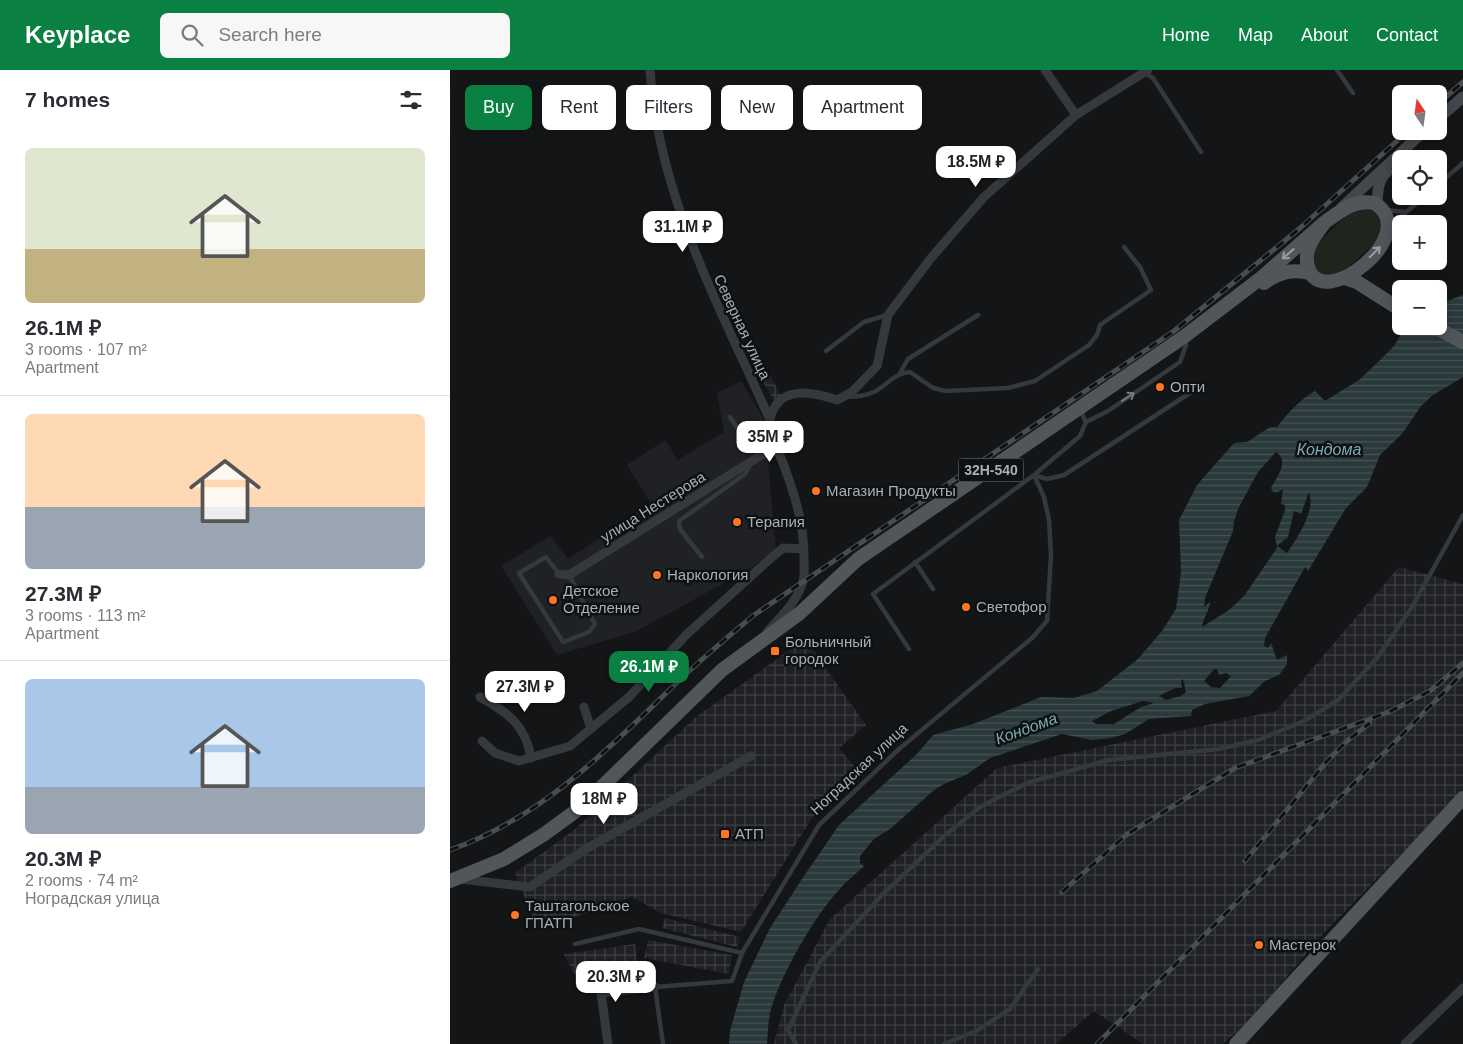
<!DOCTYPE html>
<meta charset="utf-8">
<style>
:root{--surface:#fff;--page:#f7f7f7;--text:#2b2b33;--muted:#7c7c81;--line:#e1e1e2;--accent:#0b8043}
body{margin:0;font-family:Helvetica,sans-serif;background:var(--page);color:var(--text);height:100vh;display:flex;flex-direction:column;font-size:19px;white-space:nowrap}
*{box-sizing:border-box;margin:0}
p{font-size:16px;color:var(--muted)}
.icon{flex:none;width:28px;height:28px;fill:none;stroke:currentColor;stroke-width:2;stroke-linecap:round;stroke-linejoin:round}
.map{position:relative;flex:1;overflow:hidden}
.sheet{display:flex;flex-direction:column;background:var(--surface);width:450px}
.sheet>*{flex:none}
.guide{position:absolute;left:15px;top:15px;width:475px;height:45px;display:flex;gap:10px}
.needle{width:32px;rotate:347deg}
.tools{position:absolute;left:942px;top:15px;display:grid;gap:10px}
.tools a{display:grid;place-items:center;width:55px;height:55px;border-radius:8px;background:var(--surface);box-shadow:0 2px 12px #0003;font-size:25px}
.price{position:absolute;translate:-50% -42px;padding:0 11px;border-radius:10px;background:#fff;color:#222;font-size:16px;line-height:32px;filter:drop-shadow(0 1px 2px #0008)}
.price::after{content:'';position:absolute;left:50%;top:30px;width:15px;height:11px;margin-left:-8px;background:inherit;clip-path:polygon(0 0,100% 0,50% 100%)}
.price.current{background:var(--accent);color:#fff}
ul{padding:0;list-style:none}
li{display:grid;align-content:center;gap:10px;height:265px;padding:0 25px}
li+li{border-top:1px solid var(--line)}
li span{display:grid;place-items:center;height:155px;border-radius:8px;color:#555}
li>.icon{margin-inline-start:auto}
span .icon{width:90px;height:90px;fill:#fffc;stroke-width:1}
li b{font-size:21px}
h2{display:flex;justify-content:space-between;align-items:center;height:60px;padding:0 25px;font-size:21px}
.chip{padding:0 18px;border-radius:8px;background:var(--surface);box-shadow:0 2px 12px #0003;font-size:18px;line-height:45px}
.chip.current{background:var(--accent);color:#fff}
header{display:flex;align-items:center;gap:30px;box-sizing:border-box;height:70px;padding:0 25px;background:var(--accent);color:#fff}
header strong{font-size:24px}
nav{display:flex;gap:28px;margin-inline-start:auto;font-size:18px}
.search{width:350px;height:45px;background:var(--page);display:flex;align-items:center;gap:12px;box-sizing:border-box;padding:0 18px;border-radius:8px;color:var(--muted);font-size:19px}
main{display:flex;flex:1;min-height:0}
.map>svg:first-child{display:block}
.built{fill:#202124}
.industrial{fill:url(#industrial-grid)}
.green{fill:#1d251c}
.water{fill:url(#water-rules);fill-rule:evenodd}
.lines{fill:none;stroke-linecap:round;stroke-linejoin:round}
.lane{stroke:#35383c;stroke-width:4.5}
.street{stroke:#35383c;stroke-width:9}
.secondary{stroke:#43484c;stroke-width:11}
.primary{stroke:#51565b;stroke-width:14}
.rail-casing{stroke:#484d51;stroke-width:5}
.rail{stroke:#0f1012;stroke-width:3;stroke-dasharray:9;stroke-linecap:butt}
.oneway{stroke:#949ea5}
.oneway2{stroke:#737a80}
.poi-dot{fill:#fd7626;stroke:#0f1012;stroke-width:2}
.labels{text-anchor:middle;stroke-width:5;stroke-linejoin:round;paint-order:stroke}
.shield{fill:#0f1012;stroke:#788086;stroke-width:1}
.shield-label{font-size:14px;font-weight:bold;fill:#a5b0b8}
.street-label{font-size:15px;fill:#a5b0b8;stroke:#0f1012}
.poi-label{font-size:15px;fill:#a5b0b8;stroke:#0f1012;text-anchor:start}
.water-label{font-size:16px;font-style:italic;fill:#7aabb5;stroke:#0f1012}
</style>
<header>
<strong>Keyplace</strong>
<div class="search"><svg class="icon" aria-label="search" viewBox="0 0 24 24"><circle cx="10" cy="10" r="6"/><path d="M15 15l6 6"/></svg>Search here</div>
<nav><a>Home</a><a>Map</a><a>About</a><a>Contact</a></nav>
</header>
<main>
<section class="sheet">
<h2>7 homes<svg class="icon" aria-label="filters" viewBox="0 0 24 24"><path d="M4 7h16M4 17h16"/><circle cx="9" cy="7" r="2"/><circle cx="15" cy="17" r="2"/></svg></h2>
<ul>
<li><span style="background:linear-gradient(#dfe7d0 65%,#c2b280 0)"><svg class="icon" aria-label="home" viewBox="0 0 24 24"><path d="M3 11l9-7 9 7M6 9v11h12V9"/></svg></span><div><b>26.1M ₽</b><p>3 rooms · 107 m²</p><p>Apartment</p></div></li>
<li><span style="background:linear-gradient(#ffd9b3 60%,#9aa5b1 0)"><svg class="icon" aria-label="home" viewBox="0 0 24 24"><path d="M3 11l9-7 9 7M6 9v11h12V9"/></svg></span><div><b>27.3M ₽</b><p>3 rooms · 113 m²</p><p>Apartment</p></div></li>
<li><span style="background:linear-gradient(#a9c7e8 70%,#9aa5b1 0)"><svg class="icon" aria-label="home" viewBox="0 0 24 24"><path d="M3 11l9-7 9 7M6 9v11h12V9"/></svg></span><div><b>20.3M ₽</b><p>2 rooms · 74 m²</p><p>Ноградская улица</p></div></li>
</ul>
</section>
<div class="map">
<svg width="1013" height="974" viewBox="0 0 1013 974">
<defs>
<pattern id="industrial-grid" width="8" height="8" patternUnits="userSpaceOnUse" patternTransform="scale(1.25)"><rect width="8" height="8" fill="#202124"/><path d="M0 4h8M4 0v8" fill="none" stroke="#3d3f42"/></pattern>
<pattern id="water-rules" width="6" height="5" patternUnits="userSpaceOnUse" patternTransform="scale(1.25)"><rect width="6" height="5" fill="#2a393b"/><path d="M0 2.5h6" fill="none" stroke="#465355"/></pattern>
</defs>
<rect width="100%" height="100%" fill="#141517"/>
<!-- built -->
<path class="built" d="M291,311L314,350L326,479L301,498L185,562L107,585L51,496L100,466L118,489L201,433L177,395L215,370L228,390L274,362L267,323Z"/>
<!-- industrial -->
<path class="industrial" d="M305,278L332,327L324,331L297,283Z
M949,497L1013,514V721L873,864L800,950L773,974H693L644,941L606,974H324L334,935L380,849L547,698L826,641Z
M355,569L416,655L389,678L410,703L362,748L291,862L211,843L182,827L95,857L85,853L65,803L124,760L246,647Z
M215,848L290,867L287,877L212,858Z
M198,870L282,885L279,904L194,888Z
M185,874L188,895L124,904L114,884Z"/>
<!-- green -->
<path class="green" d="M910,138C927,139 933,149 932,166C920,176 894,206 879,206C874,206 869,203 865,200L861,180L901,141Z"/>
<!-- water -->
<path class="water" d="M1013,225V307L983,325L971,336L952,364L930,385L917,417L896,438L858,501L855,497L815,568L814,576L818,578L821,573L827,590L837,585V594L829,605L815,611L799,626L755,634L742,640L741,646L699,649L675,664L661,668L642,670L612,664L540,688L516,705L494,714L483,721L440,759L424,769L410,786V793L414,796C406,804 396,811 389,820C365,845 332,903 322,936C318,948 318,961 317,974H279L280,961L294,912L320,858L354,806L389,755L467,684L483,665L523,654L591,627L624,628L647,621L688,589L712,561L726,539L731,502L729,450L747,415L784,373L797,372L820,357H827C838,343 849,330 865,321L875,331L909,310L926,294L944,276L956,256H989V231H997ZM826,382C840,392 827,406 821,418L823,422H828L833,419L831,434L835,435V440L825,467L827,478L794,526L779,540L752,557C753,548 759,542 760,532L754,537L755,528L783,461L784,451L788,439L808,402ZM859,422C866,441 847,468 837,483L827,476L838,467L844,441L851,444ZM764,599H767L769,605L776,603L781,606L770,618L761,617L754,611ZM733,609L736,622L731,626L716,630L709,626L725,618H732L731,611ZM693,631L704,633L691,637L664,654H646L642,651L661,641Z"/>
<g class="lines">
<!-- lane -->
<path class="lane" d="M887,0L903,23
M695,3L703,8L751,82
M989,114L1013,93
M935,140L956,142
M940,156L975,126
M376,281L414,252L437,245
M450,303L458,289L528,245
M396,327C406,327 415,326 424,322C437,315 445,303 460,302L483,318L496,321L558,318L585,311L639,275L647,265L650,255L701,220L690,197L674,177
M630,340L636,352L630,366L584,405L597,409L614,405L743,321
M280,347L301,379L312,384
M636,352L658,341L730,292L736,275L735,268
M252,487L230,459L229,451L295,404L301,393
M465,492L483,519
M109,504L96,487L69,503L113,572L139,562L145,554L119,505
M125,874L189,859L292,883L369,755L449,679L582,568L597,551L601,485L599,450L594,427L584,405L423,524L459,579
M213,974L205,917L282,911L292,883
M346,974L338,960L370,892L431,826L494,766L530,737L577,713L658,690L769,679L808,670L854,651L888,630L927,588L962,537L1013,445
M494,974L526,961L560,939L588,899"/>
<!-- street -->
<path class="street" d="M200,0C208,125 270,237 320,350
M595,0L626,45
M109,504L119,505L326,376
M318,561C331,546 348,531 353,511C355,504 354,496 354,489C354,452 345,426 333,393C329,383 318,358 320,349C328,314 363,322 387,330L402,322L427,296L438,245L481,188L534,127L626,45L698,0
M30,627C57,642 76,655 81,688
M134,637L141,659
M32,671L45,683L69,691L120,676L179,627L237,564L321,488L333,478L354,479
M10,809L80,817L134,780L301,686
M158,974L151,923L205,917
M955,974L1013,918"/>
<!-- secondary -->
<path class="secondary" d="M989,48L1013,27
M927,135C928,122 927,111 937,102
M891,138L974,61"/>
<!-- primary -->
<path class="primary" d="M895,208L907,212L951,240
M814,213C829,202 842,199 859,203
M983,256L1013,272
M0,811L54,789L93,765L130,738L272,600L350,543L408,489L735,266L811,208L875,152C891,141 904,129 924,133C975,163 870,245 858,197C853,178 865,166 875,152
M786,974L1013,728"/>
<!-- rail casing -->
<g class="rail-casing">
<path id="rail" d="M989,33L1013,12
M0,780C98,745 162,674 235,605C257,584 280,565 304,545L724,261L849,159L958,61
M795,791L877,691L897,671L920,653
M612,822L676,765L785,698L939,642L980,621L1013,593
M647,974L1013,603"/>
</g>
<!-- rail -->
<use href="#rail" class="rail"/>
</g>
<!-- one-way arrows -->
<defs><path id="oneway-shaft" d="M-6 0H5M1.5-3L5.5 0L1.5 3" fill="none" stroke-width="1.6" stroke-linecap="round" stroke-linejoin="round" transform="scale(1.25)"/></defs>
<g class="oneway">
<use href="#oneway-shaft" transform="translate(925 182) rotate(-45)"/>
<use href="#oneway-shaft" transform="translate(838 184) rotate(139)"/>
</g>
<use class="oneway2" href="#oneway-shaft" transform="translate(678 327) rotate(-34)"/>
<!-- markers -->
<g class="poi-dot">
<circle cx="710" cy="317" r="5"/>
<circle cx="366" cy="421" r="5"/>
<circle cx="287" cy="452" r="5"/>
<circle cx="207" cy="505" r="5"/>
<circle cx="103" cy="530" r="5"/>
<circle cx="516" cy="537" r="5"/>
<rect x="320" y="576" width="10" height="10" rx="2.5"/>
<rect x="270" y="759" width="10" height="10" rx="2.5"/>
<circle cx="65" cy="845" r="5"/>
<circle cx="809" cy="875" r="5"/>
</g>
<g class="labels">
<!-- shield labels -->
<rect class="shield" x="508.5" y="388.5" width="65" height="23" rx="4"/>
<g class="shield-label">
<text x="541" y="405">32Н-540</text>
</g>
<!-- street labels -->
<g class="street-label">
<text transform="translate(292 257) rotate(65)" y="5">Северная улица</text>
<text transform="translate(203 437) rotate(-32)" y="5">улица Нестерова</text>
<text transform="translate(409 699) rotate(-43)" y="5">Ноградская улица</text>
</g>
<!-- poi labels -->
<g class="poi-label">
<text x="720" y="322">Опти</text>
<text x="376" y="426">Магазин Продукты</text>
<text x="297" y="457">Терапия</text>
<text x="217" y="510">Наркология</text>
<text x="113" y="526">Детское<tspan x="113" dy="17">Отделение</tspan></text>
<text x="526" y="542">Светофор</text>
<text x="335" y="577">Больничный<tspan x="335" dy="17">городок</tspan></text>
<text x="285" y="769">АТП</text>
<text x="75" y="841">Таштагольское<tspan x="75" dy="17">ГПАТП</tspan></text>
<text x="819" y="880">Мастерок</text>
</g>
<!-- water labels -->
<g class="water-label">
<text x="879" y="385">Кондома</text>
<text transform="translate(576 658) rotate(-20)" y="6">Кондома</text>
</g>
</g>
</svg>
<div class="tools">
<a><svg class="needle" viewBox="-14 -14 28 28"><path d="M0-13l5 13h-10z" fill="#e53935"/><path d="M0 13l5-13h-10z" fill="#7c7c81"/></svg></a>
<a><svg class="icon" aria-label="locate" viewBox="0 0 24 24"><circle cx="12" cy="12" r="6"/><path d="M12 2v4M12 18v4M2 12h4M18 12h4"/></svg></a>
<a>+</a>
<a>−</a>
</div>
<b class="price" style="left:526px;top:118px">18.5M ₽</b>
<b class="price" style="left:233px;top:183px">31.1M ₽</b>
<b class="price" style="left:320px;top:393px">35M ₽</b>
<b class="price current" style="left:199px;top:623px">26.1M ₽</b>
<b class="price" style="left:75px;top:643px">27.3M ₽</b>
<b class="price" style="left:154px;top:755px">18M ₽</b>
<b class="price" style="left:166px;top:933px">20.3M ₽</b>
<div class="guide">
<a class="chip current">Buy</a>
<a class="chip">Rent</a>
<a class="chip">Filters</a>
<a class="chip">New</a>
<a class="chip">Apartment</a>
</div>
</div>
</main>
